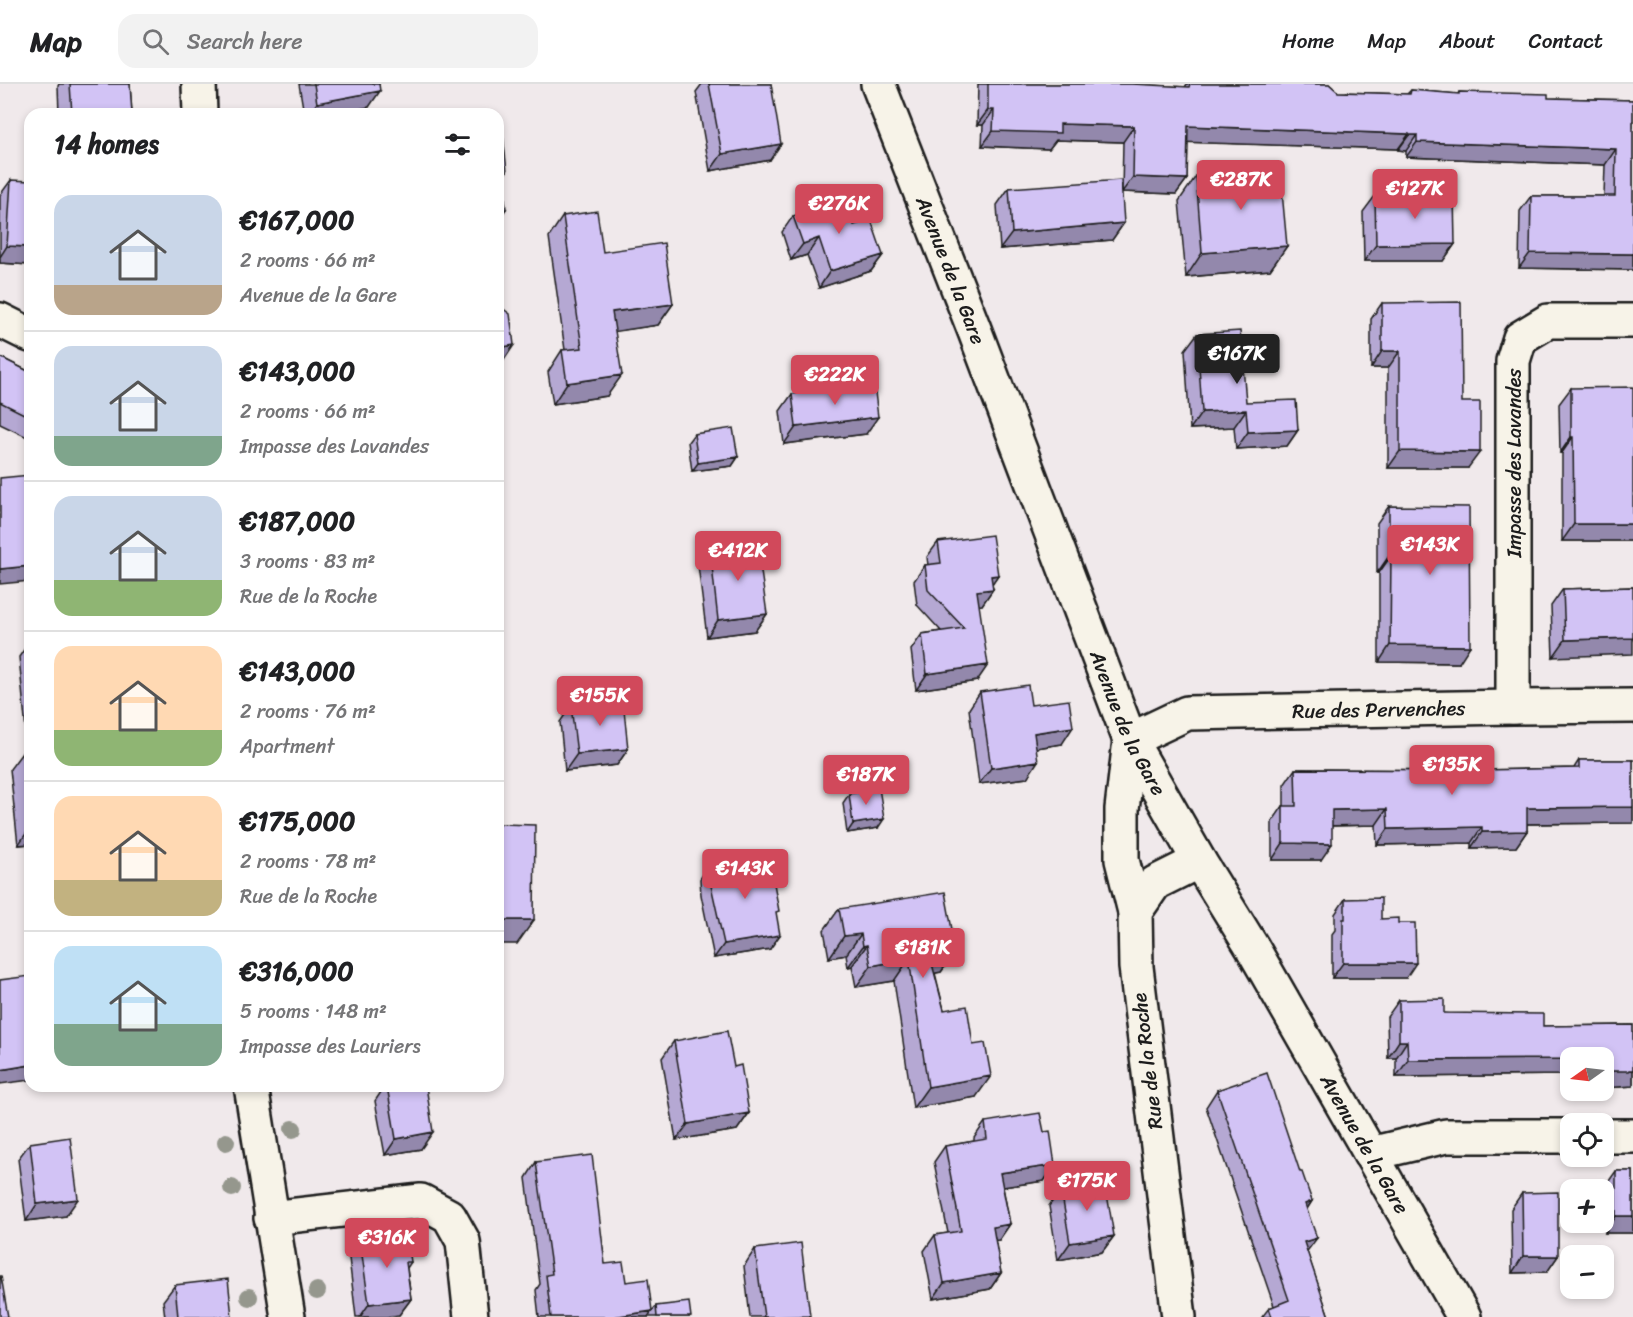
<!DOCTYPE html>
<meta charset="utf-8">
<style>
:root{--surface:#fff;--page:#f2f2f2;--text:#202124;--muted:#757577;--line:#e0e0e0;--accent:#d1495b}
body{margin:0;font-family:Sriracha,sans-serif;background:var(--page);color:var(--text);height:100vh;display:flex;flex-direction:column;font-size:22px;white-space:nowrap}
*{box-sizing:border-box;margin:0}
p{font-size:20px;color:var(--muted)}
.icon{flex:none;width:33px;height:33px;fill:none;stroke:currentColor;stroke-width:2;stroke-linecap:round;stroke-linejoin:round}
.map{position:relative;flex:1;overflow:hidden}
.sheet{position:absolute;left:24px;top:24px;width:480px;height:984px;display:flex;flex-direction:column;background:var(--surface);border-radius:18px;box-shadow:0 3px 9px #0003}
.sheet>*{flex:none}
.needle{width:39px;rotate:256deg}
.buttons{position:absolute;left:1560px;top:963px;display:grid;gap:12px}
.buttons a{display:grid;place-items:center;width:54px;height:54px;border-radius:12px;background:var(--surface);box-shadow:0 3px 9px #0003;font-size:30px}
.price{position:absolute;translate:-50% -51px;padding:0 14px;border-radius:6px;background:var(--accent);color:#fff;font-size:20px;line-height:39px;filter:drop-shadow(0 2px 3px #0008)}
.price::after{content:'';position:absolute;left:50%;top:36px;width:18px;height:14px;margin-left:-9px;background:inherit;clip-path:polygon(0 0,100% 0,50% 100%)}
.price.current{background:#222;color:#fff}
ul{padding:0;list-style:none}
li{display:flex;align-items:center;gap:18px;height:150px;padding:0 30px}
li+li{border-top:2px solid var(--line)}
li span{display:grid;place-items:center;flex:none;width:168px;height:120px;border-radius:18px;color:#555}
li>.icon{margin-inline-start:auto}
span .icon{width:72px;height:72px;fill:#fffc;stroke-width:1}
li b{font-size:26px}
h2{display:flex;justify-content:space-between;align-items:center;height:72px;padding:0 30px;font-size:26px}
header{display:flex;align-items:center;gap:36px;box-sizing:border-box;height:84px;padding:0 30px;background:var(--surface);border-bottom:2px solid var(--line)}
header strong{font-size:28px}
nav{display:flex;gap:33px;margin-inline-start:auto;font-size:21px}
.search{width:420px;height:54px;background:var(--page);display:flex;align-items:center;gap:15px;box-sizing:border-box;padding:0 21px;border-radius:18px;color:var(--muted);font-size:22px}
.map>svg:first-child{display:block}
.lines{fill:none;stroke-linecap:round;stroke-linejoin:round}
.minor-casing{stroke:#1c1c1c;stroke-width:38}
.minor{stroke:#f7f3e8;stroke-width:33}
.tree{fill:#95978d}
.wall{fill:#b5a8d3;stroke:#1c1c1c;stroke-width:1.5}
.shaded-wall{fill:#9388ac;stroke:#1c1c1c;stroke-width:1.5}
.building{fill:#d2c3f5;stroke:#1c1c1c;stroke-width:1.5}
.labels{text-anchor:middle;stroke-width:4.5;stroke-linejoin:round;paint-order:stroke}
.street-label{font-size:20px;fill:#1c1c1c;stroke:#f7f3e8}
</style>
<header>
<strong>Map</strong>
<div class="search"><svg class="icon" aria-label="search" viewBox="0 0 24 24"><circle cx="10" cy="10" r="6"/><path d="M15 15l6 6"/></svg>Search here</div>
<nav><a>Home</a><a>Map</a><a>About</a><a>Contact</a></nav>
</header>
<div class="map">
<svg width="1633" height="1233" viewBox="0 0 1633 1233">
<rect width="100%" height="100%" fill="#f0e9eb"/>
<filter id="ink" filterUnits="userSpaceOnUse"><feTurbulence type="fractalNoise" baseFrequency=".0167" numOctaves="2"/><feDisplacementMap in="SourceGraphic" scale="12" xChannelSelector="R" yChannelSelector="G"/><feConvolveMatrix kernelMatrix="1 2 1 2 8 2 1 2 1" color-interpolation-filters="sRGB"/></filter>
<g filter="url(#ink)">
<g class="lines">
<!-- minor casing -->
<g class="minor-casing">
<g id="minor">
<path d="M199,0L200,30"/>
<path id="s1" d="M878,0L974,245L1130,656L1199,777L1252,863L1464,1233"/>
<path d="M0,236L30,251"/>
<path d="M1513,623V277L1520,254L1548,237H1633"/>
<path id="s2" d="M1135,828L1122,776V725L1130,656L1187,629L1513,623L1633,622"/>
<path d="M251,1002L288,1233"/>
<path d="M1604,1052H1633"/>
<path d="M1370,1070L1446,1052H1570"/>
<path d="M271,1134L421,1117L449,1132L463,1157L471,1233"/>
<path d="M1179,1233L1136,883L1135,828L1155,799L1199,777"/>
</g>
</g>
<!-- minor -->
<use href="#minor" class="minor"/>
</g>
<!-- trees -->
<g class="tree">
<circle cx="293" cy="1045" r="9"/>
<circle cx="226" cy="1058" r="9"/>
<circle cx="232" cy="1104" r="9"/>
<circle cx="317" cy="1207" r="9"/>
<circle cx="249" cy="1213" r="9"/>
</g>
<!-- wall -->
<path class="wall" d="M59,0H130L132,30H59L58,2Z
M299,0H379L369,23L333,30H304Z
M702,0H771L770,76L710,87L696,8Z
M978,0H1132L1185,3L1187,0H1329L1338,8L1407,10L1411,6L1458,10L1459,8L1548,14L1633,16V186L1519,184L1520,127L1531,112H1604L1605,81L1406,73V67L1398,66V65L1188,58L1187,95L1176,110L1122,108L1123,58L1056,56L1049,65L982,62L983,41H977Z
M1196,92L1287,162L1270,186L1186,193L1179,117Z
M11,96L30,181L0,179V111Z
M1009,104L1124,139L1112,156L1000,165L997,121Z
M1375,112L1455,160L1443,177H1364L1363,128Z
M563,132L603,168L673,220L658,241L615,247L607,312L553,320L548,288L562,266H565L549,153Z
M793,132L854,141L883,171L871,187L819,204L807,171L791,176L782,148Z
M1382,219L1468,384H1388V284H1371V235Z
M1197,250L1246,318L1298,346L1287,362L1236,365L1234,343L1190,345L1185,266Z
M0,273L30,288V348L27,353L0,340Z
M1571,304L1633,457H1562V369H1560L1559,320Z
M792,310L866,350L784,360L780,327Z
M694,350L738,373L732,382L692,387L688,358Z
M1389,422L1459,579L1379,578V489H1377V439Z
M938,458L998,491L992,499L993,505L982,521H979L977,597L916,606L911,566L922,550L941,547L917,521L914,497L925,481H928L927,473Z
M710,464L767,530L755,547L707,553L698,481Z
M1633,503L1553,573L1551,522L1563,505Z
M30,557V760L18,761L10,685L22,669L28,668L19,573Z
M980,608L1031,621L1062,660L1036,664L1027,694L979,700L969,625Z
M571,622L628,665L617,681L565,687L560,638Z
M1579,676H1633V739L1527,740V747L1516,763L1471,764V759L1377,761L1376,741L1332,742L1321,776H1272V738L1283,722H1284V701L1295,685L1481,686L1574,684Z
M849,710L878,744L847,749L843,719Z
M709,781L769,795L776,831L770,865L714,874L701,811L700,795Z
M1345,815L1381,835L1398,839L1406,894H1332V850L1335,846V830Z
M839,825L956,867L941,888L935,889L944,926L976,1013L913,1024L894,897L856,903L852,882L848,883L846,871L829,874L824,846Z
M1399,916L1444,929L1543,942L1633,941V1002L1604,1004V974H1570V1004V991L1396,993V974H1388L1387,933Z
M674,957L734,983L749,1029L737,1046L676,1056L662,974Z
M385,1002H426L421,1065L385,1071L375,1017Z
M1217,1006L1300,1088L1312,1117L1307,1125V1168L1329,1233H1262L1269,1224L1274,1222L1206,1023Z
M985,1038L1044,1048L1055,1081L1044,1097L1003,1103L1010,1140L999,1156H995L1001,1189L990,1205L933,1215L924,1167L935,1151L948,1149L934,1078L945,1062L974,1057V1054Z
M30,1059L66,1132L26,1137L18,1075Z
M536,1078L605,1180L626,1198L652,1227L656,1222L691,1233H539L536,1206L540,1200L526,1094Z
M1616,1087H1633V1149H1605L1604,1104Z
M1061,1105L1114,1152L1102,1168L1058,1176L1049,1122Z
M1522,1109L1558,1172L1547,1188L1512,1189L1511,1125Z
M360,1157L411,1178L407,1184L411,1215L399,1231L386,1233H356L349,1174Z
M755,1165L810,1233H750L744,1182Z
M175,1201L232,1233H165L163,1217Z"/>
<!-- shaded-wall -->
<path class="shaded-wall" d="M380,7L369,23L333,30H309L317,19Z
M988,26H994L983,41H977Z
M1060,40L1134,42L1123,58L1056,56L1049,65L982,62L993,47Z
M1188,42L1409,50L1398,65L1177,58Z
M1409,51H1417L1406,67L1398,66Z
M1417,58L1616,65L1605,81L1406,73Z
M781,60L770,76L710,87L722,70Z
M502,87H507L498,100Z
M1133,93L1187,95L1176,110L1122,108Z
M506,125L498,137V126Z
M1124,139L1112,156L1000,165L1012,149Z
M819,154L807,171L791,176L803,160Z
M1455,160L1443,177H1364L1376,161Z
M7,162L30,163V181L0,179V173Z
M1287,162L1270,186L1186,193L1202,169Z
M1530,169L1633,170V186L1519,184Z
M883,171L871,187L819,204L830,187Z
M673,220L658,241L598,250L612,228Z
M514,261L498,285V264Z
M1382,267H1400L1388,284H1371Z
M622,291L607,312L553,320L567,299Z
M1246,326L1234,343L1190,345L1202,328Z
M878,333L866,350L784,360L796,343Z
M1298,346L1287,362L1236,365L1248,348Z
M1571,353H1573L1562,369H1560Z
M1400,367L1480,368L1468,384H1388Z
M738,373L732,382L692,387L698,379Z
M1574,440H1633V457H1562Z
M1389,472H1391L1379,489H1377Z
M30,482V497L0,500V485Z
M998,491L988,506L993,505L982,521L966,522L977,507L991,492Z
M767,530L755,547L707,553L718,536Z
M1633,554V570L1553,573L1565,556Z
M1390,561L1470,562L1459,579L1379,578Z
M988,581L977,597L916,606L927,590Z
M1073,643L1062,660L1023,666L1034,649Z
M628,665L617,681L565,687L577,670Z
M1038,677L1027,694L979,700L991,684Z
M1633,723V739L1516,740L1527,724Z
M1387,725L1376,741L1321,742L1332,726Z
M884,735L878,744L847,749L853,740Z
M1482,743L1471,759L1377,761L1388,745Z
M30,744V760L18,761Z
M1527,747L1516,763L1471,764L1482,748Z
M1283,759L1332,760L1321,776H1272Z
M498,836H534L517,860H498Z
M861,850L846,871L829,874L844,852Z
M780,851L770,865L714,874L724,860Z
M867,861L852,882L848,883L863,862Z
M956,867L941,888L916,893L930,872Z
M909,875L894,897L856,903L871,882Z
M1343,879H1416L1406,894H1332Z
M1399,957H1407L1396,974H1388Z
M1570,975V991L1396,993L1408,976Z
M30,981V996L0,1000V986Z
M1633,986V1002L1604,1004V987Z
M991,992L976,1013L913,1024L928,1003Z
M749,1029L737,1046L676,1056L688,1040Z
M433,1048L421,1065L385,1071L396,1055Z
M1055,1081L1044,1097L989,1105L1000,1089Z
M78,1115L66,1132L26,1137L37,1120Z
M1312,1117L1301,1134L1305,1120Z
M1616,1132H1633V1149H1605Z
M1010,1140L999,1156L982,1158L993,1143Z
M1114,1152L1102,1168L1058,1176L1070,1159Z
M1317,1154L1305,1170L1304,1158Z
M1523,1172H1558L1547,1188L1512,1189Z
M1001,1189L990,1205L933,1215L944,1199Z
M411,1215L399,1231L386,1233H360L369,1220Z
M652,1227L648,1233H612Z"/>
<!-- building -->
<path class="building" d="M70,0H130L132,30H72Z
M314,0H379L380,7L317,19Z
M709,0H771L781,60L722,70Z
M988,0H1132L1189,3L1190,0H1329L1338,8L1410,10L1411,6L1459,10V8L1548,10V14L1633,16V170L1530,169L1531,112H1615L1616,65L1417,58V51H1409V50L1188,42L1187,95L1133,93L1134,42L1060,40V49L993,47L994,26H988Z
M498,51H503L507,87H502L506,125L498,126Z
M1280,86L1287,162L1202,169L1196,92Z
M11,96L30,97V163L7,162Z
M1121,96L1124,139L1012,149L1009,104Z
M1454,111L1455,160L1376,161L1375,112Z
M846,115L854,141L871,136L883,171L830,187L819,154L803,160L793,132Z
M597,127L603,168L664,159L673,220L612,228L622,291L567,299L562,266L582,264L563,132Z
M1461,218L1462,318H1480V368L1400,367V267H1382V219Z
M498,221L510,230L514,261L498,264Z
M1240,247L1246,318L1296,316L1298,346L1248,348L1246,326L1202,328L1197,250Z
M0,273L30,288V333L0,318Z
M874,300L878,333L796,343L792,310Z
M1633,303V440H1574L1573,353H1571V304Z
M733,344L738,373L698,379L694,350Z
M30,391V482L0,485V394Z
M1389,422L1469,423L1470,562L1390,561L1391,472H1389Z
M992,451L998,491L991,492L993,505L977,507L988,581L927,590L922,550L964,544L928,506L925,481L941,479L938,458Z
M757,459L767,530L718,536L710,464Z
M1633,503V554L1565,556L1563,505Z
M1028,601L1031,621L1069,616L1073,643L1034,649L1038,677L991,684L980,608Z
M623,616L628,665L577,670L571,622Z
M30,668V744L22,669Z
M1579,676H1633V723L1527,724V747L1482,748V743L1388,745L1387,725L1332,726V760L1283,759V722H1296L1295,685L1481,686L1579,684Z
M879,704L884,735L853,740L849,710Z
M498,740L535,741L534,836H498Z
M765,771L769,795L773,794L779,827L776,828L780,851L724,860L710,797L709,781Z
M945,808L956,867L930,872L944,926L967,922L973,961L985,959L991,992L928,1003L909,875L871,882L867,861L863,862L861,850L844,852L839,825Z
M1381,814V835L1398,834V839H1415L1416,879H1343V835H1345V815Z
M30,892V981L0,986V896Z
M1444,915V929L1543,930V942L1633,941V986H1629V987H1604V974H1570V975L1408,976L1407,957H1399V916Z
M727,947L734,983L741,981L749,1029L688,1040L674,957Z
M1267,989L1300,1088H1302L1312,1117L1305,1120L1317,1154L1304,1158L1329,1233H1272L1269,1224L1289,1216L1217,1006Z
M387,1002H426L433,1048L396,1055Z
M1040,1029L1044,1048L1050,1047L1055,1081L1000,1089L1010,1140L993,1143L1001,1189L944,1199L935,1151L961,1147L945,1062L987,1055L985,1038Z
M70,1053L78,1115L37,1120L30,1059Z
M592,1071L605,1180L623,1178L626,1198L648,1195L652,1227L612,1233H551L546,1191L552,1190L536,1078Z
M1616,1087H1633V1132H1616Z
M1105,1098L1114,1152L1070,1159L1061,1105Z
M1558,1108V1172H1523L1522,1109Z
M407,1150L411,1178H406L411,1215L369,1220L360,1157Z
M801,1159L810,1232L764,1233L755,1165Z
M0,1192H1L8,1233H0Z
M228,1195L232,1233H178L175,1201Z
M689,1218L691,1233H657L656,1222Z"/>
</g>
<g class="labels">
<!-- street labels -->
<g class="street-label">
<text dy="7" stroke="none"><textPath href="#s1" startOffset="200">Avenue de la Gare</textPath></text>
<text transform="translate(1514 379) rotate(-90)" y="7">Impasse des Lavandes</text>
<text dy="7" stroke="none"><textPath href="#s2" startOffset="429">Rue des Pervenches</textPath></text>
<text dy="7" stroke="none"><textPath href="#s1" startOffset="686">Avenue de la Gare</textPath></text>
<text transform="translate(1147 977) rotate(-97)" y="7">Rue de la Roche</text>
<text dy="7" stroke="none"><textPath href="#s1" startOffset="1170">Avenue de la Gare</textPath></text>
</g>
</g>
</svg>
<div class="buttons">
<a><svg class="needle" viewBox="-14 -14 28 28"><path d="M0-13l5 13h-10z" fill="#e53935"/><path d="M0 13l5-13h-10z" fill="#757577"/></svg></a>
<a><svg class="icon" aria-label="locate" viewBox="0 0 24 24"><circle cx="12" cy="12" r="6"/><path d="M12 2v4M12 18v4M2 12h4M18 12h4"/></svg></a>
<a>+</a>
<a>−</a>
</div>
<b class="price" style="left:1241px;top:127px">€287K</b>
<b class="price" style="left:1415px;top:136px">€127K</b>
<b class="price" style="left:839px;top:151px">€276K</b>
<b class="price current" style="left:1237px;top:301px">€167K</b>
<b class="price" style="left:835px;top:322px">€222K</b>
<b class="price" style="left:1430px;top:492px">€143K</b>
<b class="price" style="left:738px;top:498px">€412K</b>
<b class="price" style="left:600px;top:643px">€155K</b>
<b class="price" style="left:1452px;top:712px">€135K</b>
<b class="price" style="left:866px;top:722px">€187K</b>
<b class="price" style="left:745px;top:816px">€143K</b>
<b class="price" style="left:923px;top:895px">€181K</b>
<b class="price" style="left:1087px;top:1128px">€175K</b>
<b class="price" style="left:387px;top:1185px">€316K</b>
<section class="sheet">
<h2>14 homes<svg class="icon" aria-label="filters" viewBox="0 0 24 24"><path d="M4 7h16M4 17h16"/><circle cx="9" cy="7" r="2"/><circle cx="15" cy="17" r="2"/></svg></h2>
<ul>
<li><span style="background:linear-gradient(#c9d6e8 75%,#b9a48a 0)"><svg class="icon" aria-label="home" viewBox="0 0 24 24"><path d="M3 11l9-7 9 7M6 9v11h12V9"/></svg></span><div><b>€167,000</b><p>2 rooms · 66 m²</p><p>Avenue de la Gare</p></div></li>
<li><span style="background:linear-gradient(#c9d6e8 75%,#7fa58c 0)"><svg class="icon" aria-label="home" viewBox="0 0 24 24"><path d="M3 11l9-7 9 7M6 9v11h12V9"/></svg></span><div><b>€143,000</b><p>2 rooms · 66 m²</p><p>Impasse des Lavandes</p></div></li>
<li><span style="background:linear-gradient(#c9d6e8 70%,#8fb573 0)"><svg class="icon" aria-label="home" viewBox="0 0 24 24"><path d="M3 11l9-7 9 7M6 9v11h12V9"/></svg></span><div><b>€187,000</b><p>3 rooms · 83 m²</p><p>Rue de la Roche</p></div></li>
<li><span style="background:linear-gradient(#ffd9b3 70%,#8fb573 0)"><svg class="icon" aria-label="home" viewBox="0 0 24 24"><path d="M3 11l9-7 9 7M6 9v11h12V9"/></svg></span><div><b>€143,000</b><p>2 rooms · 76 m²</p><p>Apartment</p></div></li>
<li><span style="background:linear-gradient(#ffd9b3 70%,#c2b280 0)"><svg class="icon" aria-label="home" viewBox="0 0 24 24"><path d="M3 11l9-7 9 7M6 9v11h12V9"/></svg></span><div><b>€175,000</b><p>2 rooms · 78 m²</p><p>Rue de la Roche</p></div></li>
<li><span style="background:linear-gradient(#bfe0f5 65%,#7fa58c 0)"><svg class="icon" aria-label="home" viewBox="0 0 24 24"><path d="M3 11l9-7 9 7M6 9v11h12V9"/></svg></span><div><b>€316,000</b><p>5 rooms · 148 m²</p><p>Impasse des Lauriers</p></div></li>
</ul>
</section>
</div>
